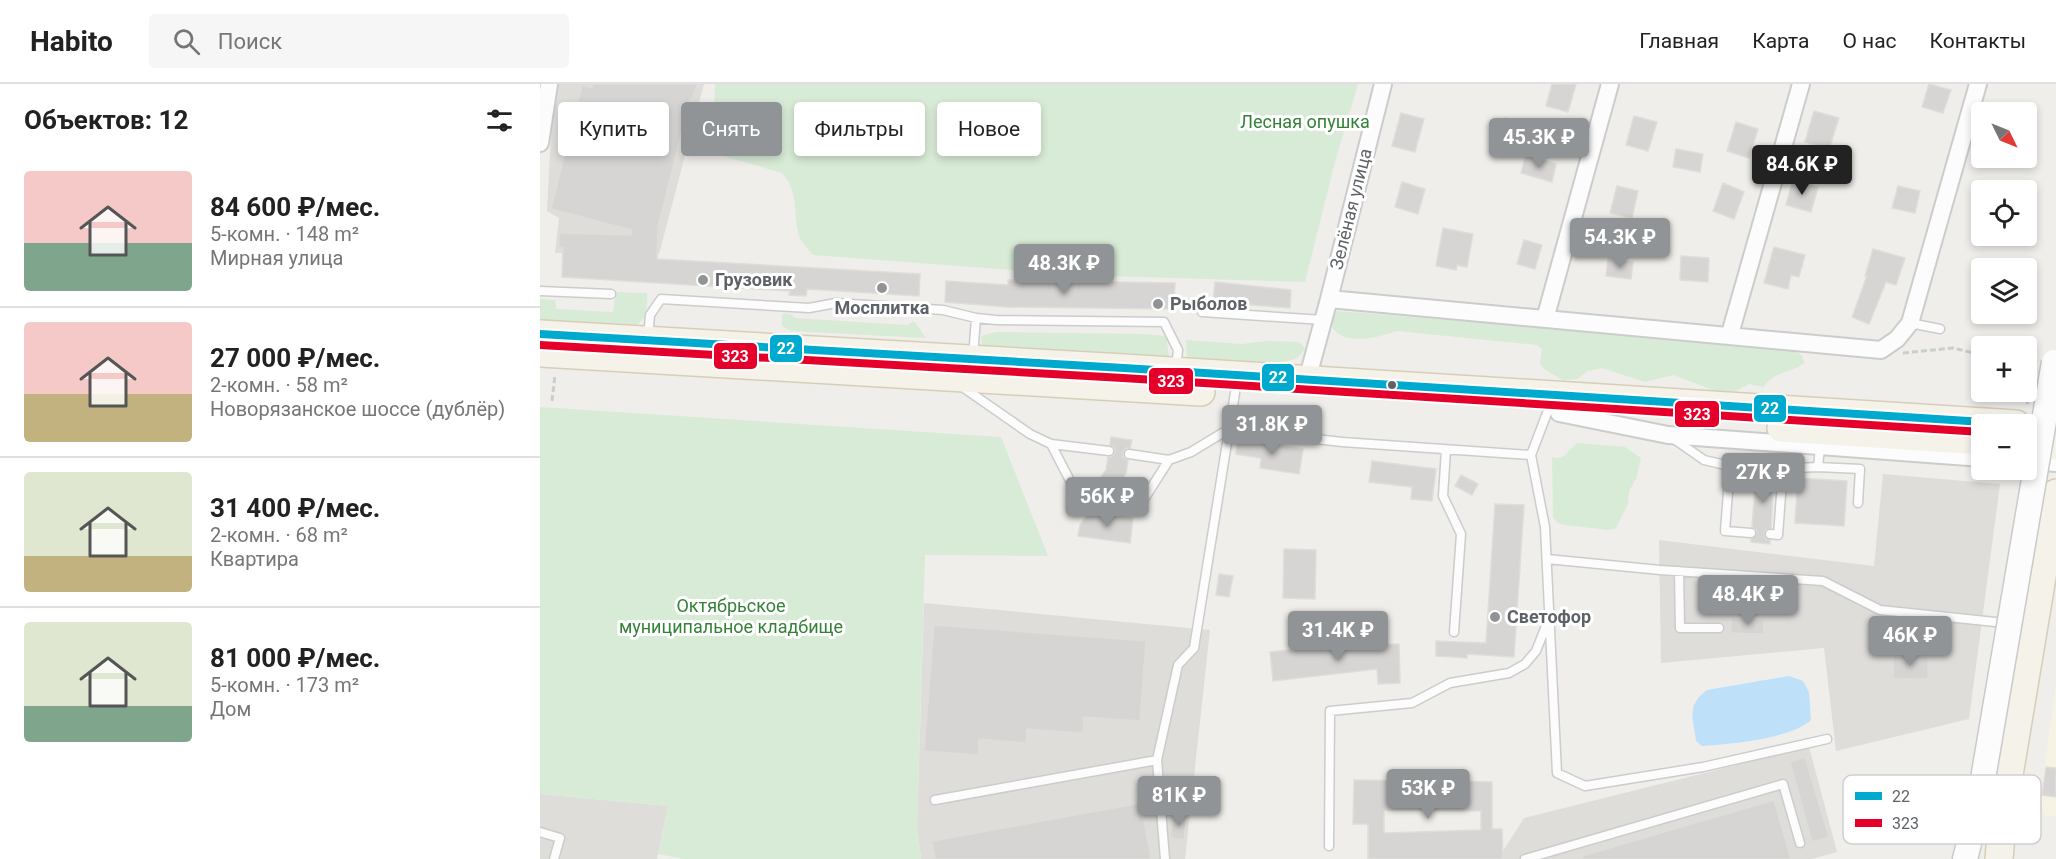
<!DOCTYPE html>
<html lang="ru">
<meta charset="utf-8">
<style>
:root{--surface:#fff;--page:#f6f6f6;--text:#222;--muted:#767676;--line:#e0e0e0;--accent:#919496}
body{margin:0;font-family:Roboto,sans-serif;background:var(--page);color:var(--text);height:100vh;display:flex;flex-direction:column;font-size:22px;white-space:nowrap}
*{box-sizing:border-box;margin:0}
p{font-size:20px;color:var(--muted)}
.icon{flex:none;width:33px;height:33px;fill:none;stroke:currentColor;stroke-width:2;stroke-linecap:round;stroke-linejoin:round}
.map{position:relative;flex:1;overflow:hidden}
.drawer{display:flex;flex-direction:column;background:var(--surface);width:540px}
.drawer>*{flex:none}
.top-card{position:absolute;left:18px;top:18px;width:570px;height:54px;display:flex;gap:12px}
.needle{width:39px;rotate:133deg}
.fabs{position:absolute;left:1431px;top:18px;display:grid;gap:12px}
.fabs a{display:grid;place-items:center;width:66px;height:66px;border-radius:6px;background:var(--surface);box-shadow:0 3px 9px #0003;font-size:30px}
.price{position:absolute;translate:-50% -51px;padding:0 14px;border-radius:6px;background:var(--accent);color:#fff;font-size:20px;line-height:39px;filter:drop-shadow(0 2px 3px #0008)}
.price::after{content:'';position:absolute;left:50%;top:36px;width:18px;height:14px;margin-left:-9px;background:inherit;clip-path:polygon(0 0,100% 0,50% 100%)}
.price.current{background:#222;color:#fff}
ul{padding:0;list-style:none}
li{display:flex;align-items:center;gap:18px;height:150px;padding:0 24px}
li+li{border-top:2px solid var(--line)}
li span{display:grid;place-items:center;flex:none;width:168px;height:120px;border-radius:6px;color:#555}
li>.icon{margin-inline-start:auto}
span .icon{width:72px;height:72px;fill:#fffc;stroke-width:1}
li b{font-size:26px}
h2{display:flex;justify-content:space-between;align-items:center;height:72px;padding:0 24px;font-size:26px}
.pill{padding:0 21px;border-radius:6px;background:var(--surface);box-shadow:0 3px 9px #0003;font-size:21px;line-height:54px}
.pill.current{background:var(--accent);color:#fff}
header{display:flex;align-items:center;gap:36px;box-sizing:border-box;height:84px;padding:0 30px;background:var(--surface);border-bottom:2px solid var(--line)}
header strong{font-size:28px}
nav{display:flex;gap:33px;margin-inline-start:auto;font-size:21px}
.search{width:420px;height:54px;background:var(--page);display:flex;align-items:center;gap:15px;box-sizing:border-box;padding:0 21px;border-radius:6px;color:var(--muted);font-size:22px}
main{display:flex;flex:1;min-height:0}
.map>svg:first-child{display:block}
.commercial{fill:#f7f3e4}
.industrial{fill:#dfddda}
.green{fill:#d8ebd6}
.water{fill:#bfe0f9}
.building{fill:#d6d5d3;stroke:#deddd9;stroke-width:1.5;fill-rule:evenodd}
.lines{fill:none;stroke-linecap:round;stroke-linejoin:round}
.lane-casing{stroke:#cbcccc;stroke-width:11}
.street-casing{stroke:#cbcccc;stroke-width:20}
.secondary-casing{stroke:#cacacb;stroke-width:27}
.primary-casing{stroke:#d7ceb8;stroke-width:30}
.path{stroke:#cacfcc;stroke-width:3;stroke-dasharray:6 3;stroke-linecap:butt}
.lane{stroke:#fdfcfc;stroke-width:8}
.street{stroke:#fdfcfc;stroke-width:16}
.secondary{stroke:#fdfcfc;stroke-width:24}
.primary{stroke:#f4f2e9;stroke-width:27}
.secondary-bridge-casing{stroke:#cacacb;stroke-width:27;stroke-linecap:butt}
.secondary-bridge{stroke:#fdfcfc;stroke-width:24}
.bus-1-casing{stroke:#fff;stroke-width:12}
.bus-2-casing{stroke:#fff;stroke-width:12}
.bus-1{stroke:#00a9ce;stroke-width:8}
.bus-2{stroke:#e4002b;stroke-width:8}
.poi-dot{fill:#919496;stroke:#fff;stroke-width:2}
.bus-dot{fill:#5f6368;stroke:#fff;stroke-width:2}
.labels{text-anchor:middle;stroke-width:6;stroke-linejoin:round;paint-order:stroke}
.park-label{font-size:18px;fill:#348238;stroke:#fff}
.street-label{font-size:18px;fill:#5f6368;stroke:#fff}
.poi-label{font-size:18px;font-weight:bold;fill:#5f6368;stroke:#fff;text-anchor:start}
.key{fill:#fff;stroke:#cfd0d2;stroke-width:1.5}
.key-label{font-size:16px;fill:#5f6368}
.line-badge{stroke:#fff;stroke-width:2}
.badge-label{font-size:16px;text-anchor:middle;font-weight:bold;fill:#fff}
</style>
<header>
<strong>Habito</strong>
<div class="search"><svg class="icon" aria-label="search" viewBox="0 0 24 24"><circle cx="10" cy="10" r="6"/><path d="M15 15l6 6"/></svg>Поиск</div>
<nav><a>Главная</a><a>Карта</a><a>О нас</a><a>Контакты</a></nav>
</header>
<main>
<section class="drawer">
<h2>Объектов: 12<svg class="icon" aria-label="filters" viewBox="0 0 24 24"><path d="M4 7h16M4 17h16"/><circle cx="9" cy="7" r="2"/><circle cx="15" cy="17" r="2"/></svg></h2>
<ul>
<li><span style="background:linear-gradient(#f6c9c9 60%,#7fa58c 0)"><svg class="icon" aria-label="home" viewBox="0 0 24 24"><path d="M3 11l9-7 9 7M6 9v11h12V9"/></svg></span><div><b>84 600 ₽/мес.</b><p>5-комн. · 148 m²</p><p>Мирная улица</p></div></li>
<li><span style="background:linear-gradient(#f6c9c9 60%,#c2b280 0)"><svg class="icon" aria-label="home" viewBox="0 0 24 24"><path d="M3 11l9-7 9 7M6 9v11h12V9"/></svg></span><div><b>27 000 ₽/мес.</b><p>2-комн. · 58 m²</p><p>Новорязанское шоссе (дублёр)</p></div></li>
<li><span style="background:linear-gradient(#dfe7d0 70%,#c2b280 0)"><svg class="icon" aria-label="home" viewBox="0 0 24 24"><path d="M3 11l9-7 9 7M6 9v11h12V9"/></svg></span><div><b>31 400 ₽/мес.</b><p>2-комн. · 68 m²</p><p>Квартира</p></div></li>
<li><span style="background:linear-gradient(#dfe7d0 70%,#7fa58c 0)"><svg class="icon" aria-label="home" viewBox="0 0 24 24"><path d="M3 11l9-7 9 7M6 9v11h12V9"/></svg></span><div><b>81 000 ₽/мес.</b><p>5-комн. · 173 m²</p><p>Дом</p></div></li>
</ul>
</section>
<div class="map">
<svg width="1516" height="775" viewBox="0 0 1516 775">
<rect width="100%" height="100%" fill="#efeeea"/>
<!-- commercial -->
<path class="commercial" d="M1516,600V732L1505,733L1500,717Z"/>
<!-- industrial -->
<path class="industrial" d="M18,0H164L119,170L15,169L19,134L7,127L12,31Z
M1343,390L1460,400L1429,635L1296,667L1284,564L1121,579L1119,456L1334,482Z
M384,519L670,546L645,775H381L377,743Z
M1269,663L1297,768L1272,775H926L959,773L984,734Z
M0,710L128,722L117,775H0Z"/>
<!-- green -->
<path class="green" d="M175,0H818L795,78L765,198L536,191L273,171C268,165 259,156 258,148C253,124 259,110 242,89L173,69Z
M76,208L107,209C108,226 106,240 88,244L0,238V215L15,216L16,225L73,228Z
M797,227L1252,264L1262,272L1264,279C1249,291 1237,285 1223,303L1209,300L1196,307L1181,309L1133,291L1105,298L1062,284L1048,287L1037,295L1023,296L1004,285L1000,279L1002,265L997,261L857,247C836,254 800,264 789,238Z
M245,229L252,231L254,234L367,241L374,237L386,254L251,247L242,242V232Z
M456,248L602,250L626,252L629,272L442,261L441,252Z
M646,256L702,260L726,257L759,258L765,264C760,275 752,276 740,279L647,273Z
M0,323L461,353L508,472L385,471L377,743L381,775H144L118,770L128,722L0,710Z
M1038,359L1085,363L1101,374L1096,395L1089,407L1088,420L1076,444L1069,446L1024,441L1017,438L1013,433L1012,373C1025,378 1028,364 1038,359Z"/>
<!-- water -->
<path class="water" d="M1249,592L1263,597L1269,608L1271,636C1250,655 1190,660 1162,662L1156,657C1153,633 1146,622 1167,606Z"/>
<!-- building -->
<path class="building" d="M52,0H157L152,16L150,15L118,143L117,175L380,190L379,212L267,205L266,212L249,211L250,207L22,193L23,164H19V149L91,151L92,146L11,125L42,1L52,4Z
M1012,0H1036L1028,28L1006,22Z
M1389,0L1411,6L1403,29L1382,23Z
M1274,27L1299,34L1289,65L1265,58Z
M861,29L884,35L875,68L852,62Z
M1094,32L1117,38L1108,67L1086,61Z
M965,34L989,41L983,64L958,57Z
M1196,38L1218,45L1209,74L1187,67Z
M1136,65L1163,70L1160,88L1133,83Z
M986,71L1016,80L1012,98L981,89Z
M1253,95L1278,103L1271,128L1246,121Z
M862,98L885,105L878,130L855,123Z
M1183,99L1204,108L1194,135L1173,127Z
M1077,102L1098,107L1092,134L1070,129Z
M1358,102L1380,107L1375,129L1352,124Z
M903,144L933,150L927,183L917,181L916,186L896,182Z
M984,156L1002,161L995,185L977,180Z
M1234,163L1265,171L1259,193L1251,191L1248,205L1224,199Z
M1333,165L1365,174L1356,201L1346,198L1329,240L1312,233L1327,192H1325Z
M1141,172L1169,174L1168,198L1140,196Z
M1068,175L1093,178L1091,195L1066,192Z
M468,196L635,199L634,225L467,223L405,218L406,197L468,201Z
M675,198L751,206L750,224L673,218Z
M571,353L592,356L590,364H586L583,368V373L588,376L586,389L571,412L550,409L566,386L568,373H572L575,368V364L570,361Z
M698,355L763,365L759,390L720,384L721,374L696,370Z
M832,377L896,385L892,417L871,415L872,403L829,398Z
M1220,379L1231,380L1229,386L1234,391L1231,444L1225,446L1224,450L1226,455L1230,456V460L1211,458V455L1217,450L1216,446L1212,443L1216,390L1222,385Z
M921,391L938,400L932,411L915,402Z
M1258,394L1307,397L1304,442L1255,439Z
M955,420L984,421L974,573L927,570V574L896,572V557L946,559Z
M549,429L593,434L590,459L538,452L540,441Z
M744,465L776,466L775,515L743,514Z
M679,490L693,492L689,513L676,511Z
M1191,534L1224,535V550L1191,549Z
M394,541L606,557L600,637L544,633L543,649L487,645L486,659L439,655L438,671L384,667Z
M820,558V561L859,560L860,599L838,600L837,585L733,597L730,568Z
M1353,572H1388V595H1353Z
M1265,673L1289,753L1272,758L1250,678Z
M1506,683L1516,684V713L1502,711Z
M814,696L952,698V745H962L963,775H828V740H813ZM844,726L941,727V746L844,749Z
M1234,716L1251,775H1042V772Z
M601,719L611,775H395L392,757Z
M633,730L647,731L644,756L630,754Z"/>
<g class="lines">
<!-- lane casing -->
<g class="lane-casing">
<path id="lane" d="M0,207L71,210
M662,228L783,236
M1370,239L1400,245
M108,253L110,231L121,215L269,224L296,219L403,226L436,234L456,236L624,238L638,266L636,284
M433,273L436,234
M421,302L490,350L511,360L569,367
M1134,355L1164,376L1190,382L1216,384
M511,360L540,416L599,423L629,376
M906,366L903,412L921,450L914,548
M589,370L629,376L651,368L689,345L802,358L991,371L1007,329
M991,371L1005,443L1017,689L1045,702L1163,683L1287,655
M1190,382L1185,447L1211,449
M1278,383L1320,385L1318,419
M1235,385L1278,383L1280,363
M1230,450L1238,451L1243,385
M1007,475L1120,486L1283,497L1340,526L1465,539
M1139,487L1140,544H1179
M395,716L617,676
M0,748L20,754L14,775
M789,762L790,627L872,619L910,599L969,589L985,580L996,567L1008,537
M625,775L617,676L638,581L654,564L695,309
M985,775L1243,700L1260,759"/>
</g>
<!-- street casing -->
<g class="street-casing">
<path id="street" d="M0,59L9,0
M789,215L843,0
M1005,235L1070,0
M1190,250L1261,0
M767,296L789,215L1341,266L1357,255L1370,239L1438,0
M1019,329L1128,351L1442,374
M1487,377L1516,379"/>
</g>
<!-- secondary casing -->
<g class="secondary-casing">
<path id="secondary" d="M1425,775L1438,724"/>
</g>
<!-- primary casing -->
<g class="primary-casing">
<path id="primary" d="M0,250L584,284L1476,340
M0,269L661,308
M1241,344L1442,357
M1486,360L1516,362
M1459,775L1463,727L1516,409"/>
</g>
<!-- path -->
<path class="path" d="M1363,269L1413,264L1442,271
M1486,278L1497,276
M1484,308L1488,320
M12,317L15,291"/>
<!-- lane -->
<use href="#lane" class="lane"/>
<!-- street -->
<use href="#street" class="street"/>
<!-- secondary -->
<use href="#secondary" class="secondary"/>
<!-- primary -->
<use href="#primary" class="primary"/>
<!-- secondary-bridge casing -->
<g class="secondary-bridge-casing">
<path id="secondary-bridge" d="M1438,724L1514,278"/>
</g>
<!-- secondary-bridge -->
<use href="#secondary-bridge" class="secondary-bridge"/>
<!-- bus-1 casing -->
<g class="bus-1-casing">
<path id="bus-1" d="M0,250L584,284L1476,340"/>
</g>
<!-- bus-2 casing -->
<g class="bus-2-casing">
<path id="bus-2" d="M0,261L583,294L1442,348"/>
</g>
<!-- bus-1 -->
<use href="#bus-1" class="bus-1"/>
<!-- bus-2 -->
<use href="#bus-2" class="bus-2"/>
</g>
<!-- markers -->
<g class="poi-dot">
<circle cx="163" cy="196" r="6"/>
<circle cx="342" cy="204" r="6"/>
<circle cx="618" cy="220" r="6"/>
<circle cx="955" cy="533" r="6"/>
</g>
<circle class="bus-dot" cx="852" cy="301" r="5"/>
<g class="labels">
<!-- park labels -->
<g class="park-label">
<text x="765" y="44">Лесная опушка</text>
<text x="191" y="528">Октябрьское<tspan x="191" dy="21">муниципальное кладбище</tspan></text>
</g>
<!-- street labels -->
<g class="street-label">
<text transform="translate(811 125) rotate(-76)" y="6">Зелёная улица</text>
</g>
<!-- poi labels -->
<g class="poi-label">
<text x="175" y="202">Грузовик</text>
<text x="630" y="226">Рыболов</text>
<text x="342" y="230" text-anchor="middle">Мосплитка</text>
<text x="967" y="539">Светофор</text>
</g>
</g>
<!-- legend -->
<rect x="1303" y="691" width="198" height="69" rx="9" class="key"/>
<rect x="1315" y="708" width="27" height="8" fill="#00a9ce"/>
<rect x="1315" y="735" width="27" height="8" fill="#e4002b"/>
<g class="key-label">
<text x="1352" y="718">22</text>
<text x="1352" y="745">323</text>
</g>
<g class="line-badge">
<rect x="229" y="250" width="34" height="29" rx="6" fill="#00a9ce"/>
<rect x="173" y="258" width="45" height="28" rx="6" fill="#e4002b"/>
<rect x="721" y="279" width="34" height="29" rx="6" fill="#00a9ce"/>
<rect x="608" y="283" width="46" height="28" rx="6" fill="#e4002b"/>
<rect x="1213" y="310" width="34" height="29" rx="6" fill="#00a9ce"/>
<rect x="1134" y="316" width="46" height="28" rx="6" fill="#e4002b"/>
</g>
<g class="badge-label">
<text x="246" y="270">22</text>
<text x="195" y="278">323</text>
<text x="738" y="299">22</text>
<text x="631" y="303">323</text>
<text x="1230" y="330">22</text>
<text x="1157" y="336">323</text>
</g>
</svg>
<div class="fabs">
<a><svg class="needle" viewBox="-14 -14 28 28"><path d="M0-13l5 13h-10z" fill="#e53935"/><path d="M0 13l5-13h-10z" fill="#767676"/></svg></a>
<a><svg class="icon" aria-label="locate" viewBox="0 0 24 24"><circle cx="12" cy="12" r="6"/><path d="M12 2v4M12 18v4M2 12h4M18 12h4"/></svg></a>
<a><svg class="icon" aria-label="layers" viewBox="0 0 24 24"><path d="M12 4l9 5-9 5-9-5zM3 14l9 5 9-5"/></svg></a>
<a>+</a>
<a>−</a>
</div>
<b class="price" style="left:999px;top:85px">45.3K ₽</b>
<b class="price current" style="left:1262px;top:112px">84.6K ₽</b>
<b class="price" style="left:1080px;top:185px">54.3K ₽</b>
<b class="price" style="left:524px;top:211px">48.3K ₽</b>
<b class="price" style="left:732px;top:372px">31.8K ₽</b>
<b class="price" style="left:1223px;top:420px">27K ₽</b>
<b class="price" style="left:567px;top:444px">56K ₽</b>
<b class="price" style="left:1208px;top:542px">48.4K ₽</b>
<b class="price" style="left:798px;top:578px">31.4K ₽</b>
<b class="price" style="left:1370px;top:583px">46K ₽</b>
<b class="price" style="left:888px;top:736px">53K ₽</b>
<b class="price" style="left:639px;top:743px">81K ₽</b>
<div class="top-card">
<a class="pill">Купить</a>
<a class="pill current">Снять</a>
<a class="pill">Фильтры</a>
<a class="pill">Новое</a>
</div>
</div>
</main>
